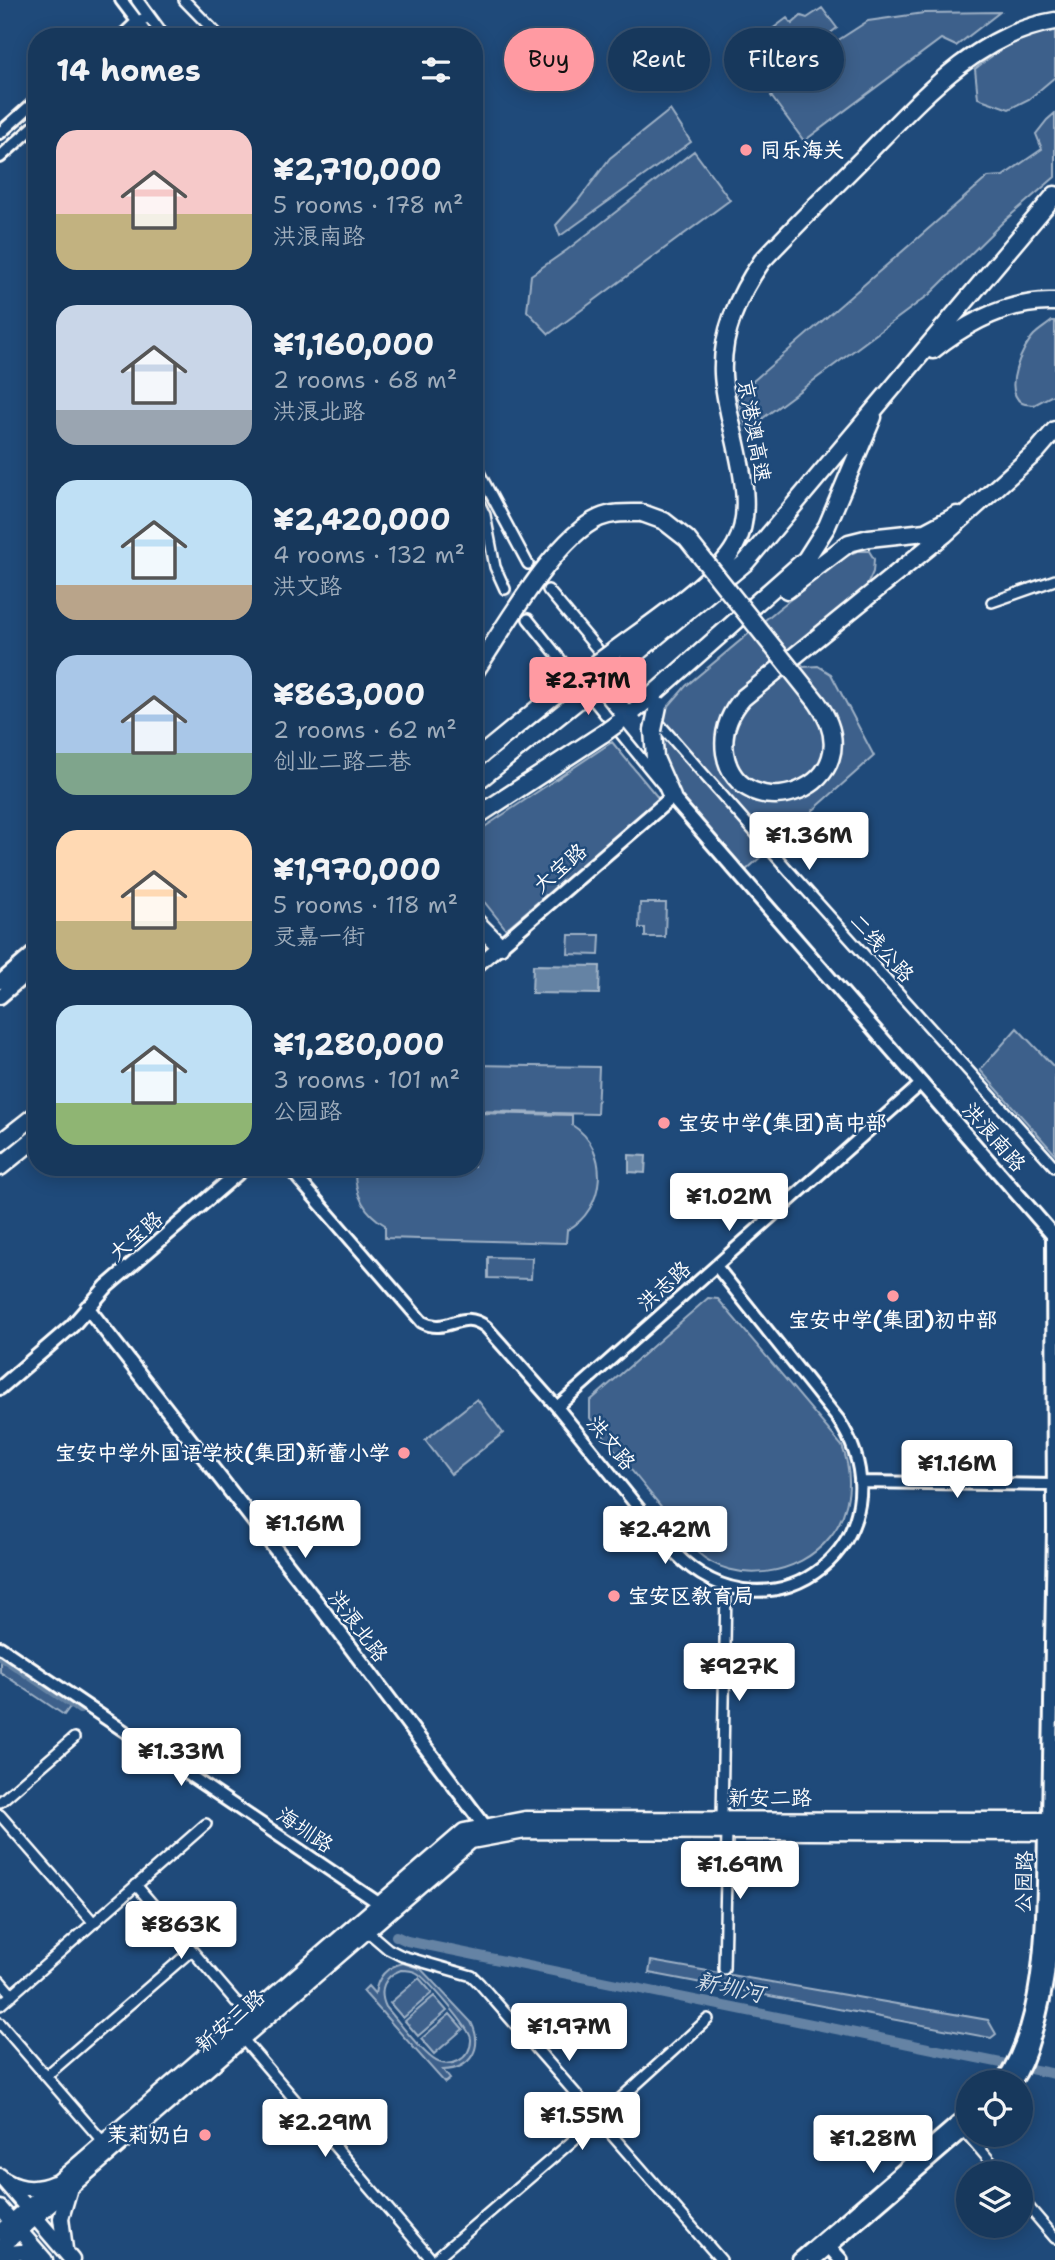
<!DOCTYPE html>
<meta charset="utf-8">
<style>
:root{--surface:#17385c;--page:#244365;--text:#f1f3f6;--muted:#9eacbb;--line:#365272;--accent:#ff9aa2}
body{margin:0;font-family:"Shantell Sans","LXGW WenKai TC",sans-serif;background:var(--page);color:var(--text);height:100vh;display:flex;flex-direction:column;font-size:26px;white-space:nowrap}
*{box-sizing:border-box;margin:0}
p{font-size:23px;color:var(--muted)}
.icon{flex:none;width:38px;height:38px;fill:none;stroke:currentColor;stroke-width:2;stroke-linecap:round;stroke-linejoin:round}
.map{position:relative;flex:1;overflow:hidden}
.drawer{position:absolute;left:28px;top:28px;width:455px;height:1148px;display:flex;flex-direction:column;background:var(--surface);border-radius:28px;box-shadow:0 4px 18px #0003,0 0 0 2px var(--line)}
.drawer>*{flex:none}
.guide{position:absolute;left:504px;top:28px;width:444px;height:63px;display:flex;gap:14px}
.tools{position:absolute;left:956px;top:2070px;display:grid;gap:14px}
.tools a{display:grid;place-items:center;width:77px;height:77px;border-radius:50%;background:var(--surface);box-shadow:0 4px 18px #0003,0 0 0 2px var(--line);font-size:35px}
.price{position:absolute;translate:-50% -60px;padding:0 16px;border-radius:7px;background:#fff;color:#222;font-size:23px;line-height:46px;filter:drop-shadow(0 2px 4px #0008)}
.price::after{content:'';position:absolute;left:50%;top:42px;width:21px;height:16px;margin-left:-10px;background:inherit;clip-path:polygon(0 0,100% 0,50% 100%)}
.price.on{background:var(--accent);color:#111}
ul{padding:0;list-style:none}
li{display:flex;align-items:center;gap:21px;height:175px;padding:0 28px}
li span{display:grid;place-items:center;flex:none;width:196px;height:140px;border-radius:21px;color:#555}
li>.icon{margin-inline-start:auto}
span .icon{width:84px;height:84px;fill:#fffc;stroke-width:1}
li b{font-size:30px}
h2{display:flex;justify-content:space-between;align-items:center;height:84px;padding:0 28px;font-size:30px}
.chip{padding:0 24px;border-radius:32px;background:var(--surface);box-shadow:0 4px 18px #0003,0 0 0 2px var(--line);font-size:24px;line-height:63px}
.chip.on{background:var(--accent);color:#111}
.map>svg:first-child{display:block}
.green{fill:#3c618b;stroke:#9eb0c5;stroke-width:2;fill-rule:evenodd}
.water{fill:#6583a4;stroke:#a3b5c8;stroke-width:2}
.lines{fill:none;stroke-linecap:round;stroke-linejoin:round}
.canal{stroke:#6583a4;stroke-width:10}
.minor-tunnel{stroke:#41658e;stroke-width:9;stroke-dasharray:9 4.5;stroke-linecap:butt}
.minor-casing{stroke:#fff;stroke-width:14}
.tertiary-casing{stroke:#fff;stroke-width:16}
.secondary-casing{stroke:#fff;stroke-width:18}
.primary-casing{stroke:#fff;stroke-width:19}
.motorway-casing{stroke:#fff;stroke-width:21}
.minor{stroke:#1f4a7a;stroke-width:9}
.tertiary{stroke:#1f4a7a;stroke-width:10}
.secondary{stroke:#1f4a7a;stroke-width:12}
.primary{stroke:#1f4a7a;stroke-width:14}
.motorway{stroke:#1f4a7a;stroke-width:16}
.motorway-bridge-casing{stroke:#fff;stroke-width:21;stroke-linecap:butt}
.motorway-bridge{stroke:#1f4a7a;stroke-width:16}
.poi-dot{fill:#ff9aa2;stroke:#1f4a7a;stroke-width:2.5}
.labels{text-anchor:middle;stroke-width:5;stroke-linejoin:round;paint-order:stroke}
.poi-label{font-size:21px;font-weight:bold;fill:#fff;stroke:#1f4a7a;text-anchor:start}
.street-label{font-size:21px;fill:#fff;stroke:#1f4a7a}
.water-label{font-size:23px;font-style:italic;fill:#d8e0e8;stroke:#1f4a7a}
</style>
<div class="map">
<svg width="1055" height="2260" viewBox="0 0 1055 2260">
<rect width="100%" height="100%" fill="#1f4a7a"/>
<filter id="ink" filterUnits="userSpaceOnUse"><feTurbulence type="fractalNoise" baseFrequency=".0143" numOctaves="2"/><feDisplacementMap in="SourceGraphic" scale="14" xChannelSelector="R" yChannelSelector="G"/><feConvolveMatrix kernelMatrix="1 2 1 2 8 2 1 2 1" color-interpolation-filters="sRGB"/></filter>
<g filter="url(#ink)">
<!-- green -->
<path class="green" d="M822,8L837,28L763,83L741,52L787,18L792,24L801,16L807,18Z
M1000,12L956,46L941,39L804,141L771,96L826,48L868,21L924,13Z
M1055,28V77L1029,99L1009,109L978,98L975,69C1002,46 1021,37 1055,28Z
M670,110L691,142L560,236L556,225L577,202L610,158Z
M1055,113V177L1004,221L930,294L747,430L737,395L988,177L1003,176L1042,149L1036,134L1047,120Z
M694,151L730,200L549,334L527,311L531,275L567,250Z
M1052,321H1055V394L1034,405C1030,404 1026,405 1022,403C1002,390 1022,348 1034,335C1039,330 1046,326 1052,321Z
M857,551H869L874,559L873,572L864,592L794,654L804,667L818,666L831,674L874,756L745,871L674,793L658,755L660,734L667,708L686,686L777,610L844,557Z
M612,742L659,799L506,929L474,889V834Z
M640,903H666L665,937H645V928H639Z
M569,935H600L599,955L568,954Z
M1017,1028L1055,1068V1154L980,1070Z
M475,1065L599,1067L597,1114L474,1111Z
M474,1113L572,1115V1125C611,1149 606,1210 567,1230L566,1243L385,1238V1225C362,1212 354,1192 355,1167H474Z
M488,1257L532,1258L531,1279L488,1278Z
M708,1298L718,1299L842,1446C854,1477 851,1511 830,1537C799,1576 735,1586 697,1552C683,1540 674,1523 664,1510C639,1480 614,1449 590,1418V1401Z
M477,1399L503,1433L451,1474L425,1440Z
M0,1644L78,1696L64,1715L0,1672Z
M651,1961L988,2020L996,2034L991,2038L649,1973Z
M403,1963L421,1969L471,2022C484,2048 471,2069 443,2070L450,2079L445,2083L363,1991L368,1986L375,1994C377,1977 386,1967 403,1963ZM401,1970C406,1970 412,1970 417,1973C427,1979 470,2028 471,2039C472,2059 449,2071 433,2059C416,2046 400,2023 386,2007C378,1990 384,1976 401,1970Z
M419,1978L432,1993L403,2018L390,2003Z
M434,1996L447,2011L418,2036L405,2021Z
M450,2014L463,2029L434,2054L421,2039Z"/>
<!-- water -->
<path class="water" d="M533,965L600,966L599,994L532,993Z
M629,1155L646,1156L645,1173L629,1172Z"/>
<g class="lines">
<!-- canal -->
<path class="canal" d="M0,1655L80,1709
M396,1936L407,1941L1055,2074"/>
<!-- minor-tunnel -->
<path class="minor-tunnel" d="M505,589L528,619"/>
<!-- minor casing -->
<g class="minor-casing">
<path id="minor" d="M184,0L220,37
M474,463L528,564
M474,492L485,515L495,567L505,589
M548,590L644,705
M992,602L1055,580
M528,619L577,680
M586,691L661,783
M655,719L789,871L1055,1167
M0,1802L74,1738
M0,1815L94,1923
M722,1819L726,1587
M136,1885L249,2017
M367,1931L388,1949L402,1956L472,1976L480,1984L721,2260
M724,1969L727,1832
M0,1981L12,1995
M0,2005L206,1824
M0,2023L104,2143
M242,2038L432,2260
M46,2076L192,1950
M968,2135L1001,2174
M1020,2197L1055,2238
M434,2260L598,2119L708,2019"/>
</g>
<!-- tertiary casing -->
<g class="tertiary-casing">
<path id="tertiary" d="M121,0L149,37
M137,0L164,37
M121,37L138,21L144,19
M0,133L37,100
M0,157L37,124
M288,1167L422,1322C448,1336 461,1307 486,1327L557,1407L674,1552C772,1654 916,1536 838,1419L716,1266
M557,1407L922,1083
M861,1482L1054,1485
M0,1647L380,1904"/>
</g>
<!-- secondary casing -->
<g class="secondary-casing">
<path id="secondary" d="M474,968L672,797L1053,1235L1054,1528L1049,1820L1045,1833C1043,1908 1047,2019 1002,2082
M0,982L37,950
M0,997L37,965
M87,1307L319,1605L489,1832
M0,1388L72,1326L107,1286L245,1167
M1014,2082C1023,2069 1029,2053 1033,2038C1055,1969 1052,1904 1055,1833L1052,1827
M825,2242L841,2260
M799,2260L968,2114
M814,2260L968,2127"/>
</g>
<!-- primary casing -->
<g class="primary-casing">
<path id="primary" d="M0,2176L72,2260
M6,2181C21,2190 38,2190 54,2183
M0,2208L45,2260
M0,2232L464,1831L525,1819L1055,1820
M0,2248L471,1841L525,1831L1055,1833
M65,2249L61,2218L69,2191
M0,2254L21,2252L41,2260"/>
</g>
<!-- motorway casing -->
<g class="motorway-casing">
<path id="motorway" d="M933,350C968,322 1009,300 1055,302
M787,590L849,543L869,538L925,532L957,515
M611,653C644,628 716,581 735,546C762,500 725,424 723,374C721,332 739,294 762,261C795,226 829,192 863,158C917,103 975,34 1055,21
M621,666L746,562L1055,195
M474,673C503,631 554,538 599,518C613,512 627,513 642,513
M648,699L806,559L827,526L873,417
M817,702C879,789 738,833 725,753C722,732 729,714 743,698L945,534L1037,451L1055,430
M653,730L655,758L672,797
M474,761L569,683
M474,784L581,698
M474,818L604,733
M474,920L500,946
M0,1143L37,1114
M0,1167L37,1137"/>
</g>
<!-- minor -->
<use href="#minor" class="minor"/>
<!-- tertiary -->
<use href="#tertiary" class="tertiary"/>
<!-- secondary -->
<use href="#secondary" class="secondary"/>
<!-- primary -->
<use href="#primary" class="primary"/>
<!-- motorway -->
<use href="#motorway" class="motorway"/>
<!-- motorway-bridge casing -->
<g class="motorway-bridge-casing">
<path id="motorway-bridge" d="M642,513L664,521L687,539L817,702
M596,664L611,653
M606,678L621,666
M569,683L583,673
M581,698L593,688
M634,711L648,699
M653,730L658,706
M604,733L618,723"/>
</g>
<!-- motorway-bridge -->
<use href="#motorway-bridge" class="motorway-bridge"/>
</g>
</g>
<!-- markers -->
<g class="poi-dot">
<circle cx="746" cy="150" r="7"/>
<circle cx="664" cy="1123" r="7"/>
<circle cx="893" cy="1296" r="7"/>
<circle cx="404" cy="1453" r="7"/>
<circle cx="614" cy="1596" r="7"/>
<circle cx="205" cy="2135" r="7"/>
</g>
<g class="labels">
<!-- poi labels -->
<g class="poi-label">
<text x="760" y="157">同乐海关</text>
<text x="678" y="1130">宝安中学(集团)高中部</text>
<text x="893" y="1327" text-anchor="middle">宝安中学(集团)初中部</text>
<text x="390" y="1460" text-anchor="end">宝安中学外国语学校(集团)新蕾小学</text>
<text x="628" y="1603">宝安区教育局</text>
<text x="191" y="2142" text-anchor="end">茉莉奶白</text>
</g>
<!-- street labels -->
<g class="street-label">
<text transform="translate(754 431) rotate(80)" y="7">京港澳高速</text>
<text transform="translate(560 868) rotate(-41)" y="7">大宝路</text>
<text transform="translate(882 948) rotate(48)" y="7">二线公路</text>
<text transform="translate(994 1137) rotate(49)" y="7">洪浪南路</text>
<text transform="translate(136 1236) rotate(-41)" y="7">大宝路</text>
<text transform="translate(664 1286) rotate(-42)" y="7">洪志路</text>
<text transform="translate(611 1443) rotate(51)" y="7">洪文路</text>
<text transform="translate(358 1626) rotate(53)" y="7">洪浪北路</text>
<text x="770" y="1805">新安二路</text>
<text transform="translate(305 1830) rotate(34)" y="7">海圳路</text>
<text transform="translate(1024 1882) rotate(-88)" y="7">公园路</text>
<text transform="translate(230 2021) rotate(-41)" y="7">新安三路</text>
</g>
<!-- water labels -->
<g class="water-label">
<text transform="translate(730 1987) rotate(12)" y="8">新圳河</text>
</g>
</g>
</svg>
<div class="tools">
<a><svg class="icon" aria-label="locate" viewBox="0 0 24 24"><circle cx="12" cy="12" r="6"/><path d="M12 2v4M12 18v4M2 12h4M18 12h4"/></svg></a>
<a><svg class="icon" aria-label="layers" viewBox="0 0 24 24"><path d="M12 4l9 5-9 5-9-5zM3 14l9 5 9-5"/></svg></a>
</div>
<b class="price on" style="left:588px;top:717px">¥2.71M</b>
<b class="price" style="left:809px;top:872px">¥1.36M</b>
<b class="price" style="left:729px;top:1233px">¥1.02M</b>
<b class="price" style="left:957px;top:1500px">¥1.16M</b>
<b class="price" style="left:305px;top:1560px">¥1.16M</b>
<b class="price" style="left:665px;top:1566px">¥2.42M</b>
<b class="price" style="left:739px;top:1703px">¥927K</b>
<b class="price" style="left:181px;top:1788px">¥1.33M</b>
<b class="price" style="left:740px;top:1901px">¥1.69M</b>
<b class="price" style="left:181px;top:1961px">¥863K</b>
<b class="price" style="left:569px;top:2063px">¥1.97M</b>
<b class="price" style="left:582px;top:2152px">¥1.55M</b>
<b class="price" style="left:325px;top:2159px">¥2.29M</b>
<b class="price" style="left:873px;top:2175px">¥1.28M</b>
<div class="guide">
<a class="chip on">Buy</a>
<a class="chip">Rent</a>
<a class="chip">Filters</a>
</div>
<section class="drawer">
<h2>14 homes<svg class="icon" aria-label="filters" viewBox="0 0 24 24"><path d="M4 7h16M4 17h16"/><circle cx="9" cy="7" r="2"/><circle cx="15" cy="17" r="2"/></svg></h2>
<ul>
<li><span style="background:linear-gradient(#f6c9c9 60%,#c2b280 0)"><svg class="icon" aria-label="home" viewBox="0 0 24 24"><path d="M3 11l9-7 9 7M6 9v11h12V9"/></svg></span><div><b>¥2,710,000</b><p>5 rooms · 178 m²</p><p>洪浪南路</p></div></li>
<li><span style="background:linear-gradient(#c9d6e8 75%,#9aa5b1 0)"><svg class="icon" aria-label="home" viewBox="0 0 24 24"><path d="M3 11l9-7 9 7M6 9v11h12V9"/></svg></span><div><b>¥1,160,000</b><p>2 rooms · 68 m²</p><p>洪浪北路</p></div></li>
<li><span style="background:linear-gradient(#bfe0f5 75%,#b9a48a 0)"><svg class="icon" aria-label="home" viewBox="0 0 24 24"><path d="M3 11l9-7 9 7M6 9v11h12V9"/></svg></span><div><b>¥2,420,000</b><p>4 rooms · 132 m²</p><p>洪文路</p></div></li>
<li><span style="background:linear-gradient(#a9c7e8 70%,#7fa58c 0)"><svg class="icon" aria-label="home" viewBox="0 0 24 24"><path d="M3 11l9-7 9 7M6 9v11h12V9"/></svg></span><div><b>¥863,000</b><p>2 rooms · 62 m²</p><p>创业二路二巷</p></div></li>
<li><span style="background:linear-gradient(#ffd9b3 65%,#c2b280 0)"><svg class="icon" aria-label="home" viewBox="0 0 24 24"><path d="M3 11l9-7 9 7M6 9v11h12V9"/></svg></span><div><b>¥1,970,000</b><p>5 rooms · 118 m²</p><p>灵嘉一街</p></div></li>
<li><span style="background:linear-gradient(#bfe0f5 70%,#8fb573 0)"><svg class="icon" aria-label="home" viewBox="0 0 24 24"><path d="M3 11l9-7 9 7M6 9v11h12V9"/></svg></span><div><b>¥1,280,000</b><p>3 rooms · 101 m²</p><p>公园路</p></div></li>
</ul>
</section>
</div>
